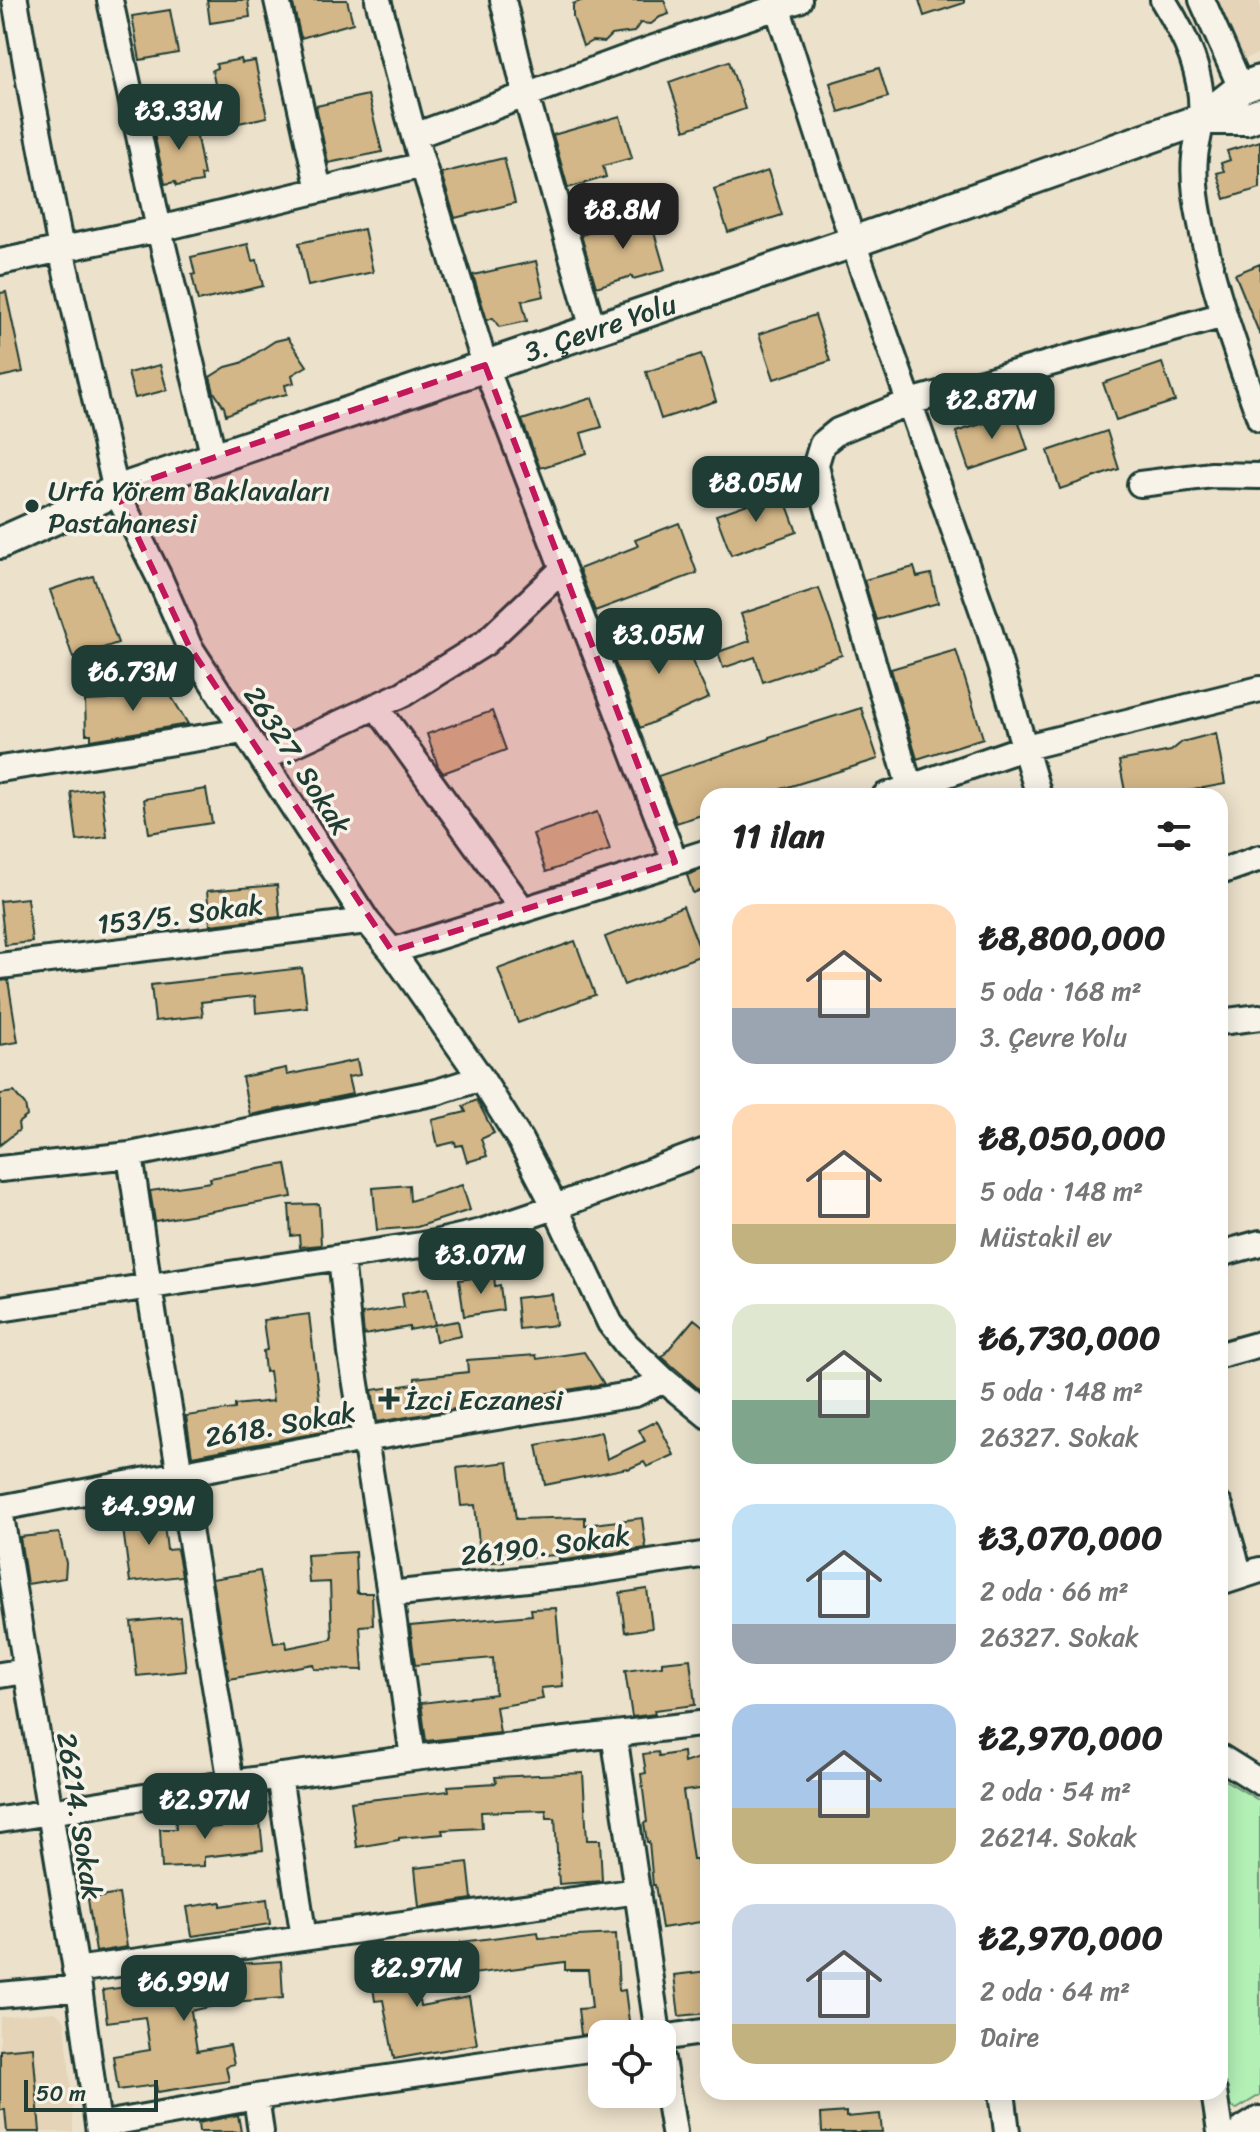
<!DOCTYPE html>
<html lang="tr">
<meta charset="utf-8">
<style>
:root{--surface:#fff;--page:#f6f6f6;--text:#222;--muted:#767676;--accent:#1f3d34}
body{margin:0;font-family:Sriracha,sans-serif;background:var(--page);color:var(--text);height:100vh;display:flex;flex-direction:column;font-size:30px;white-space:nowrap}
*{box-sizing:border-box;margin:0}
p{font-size:26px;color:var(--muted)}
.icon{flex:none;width:44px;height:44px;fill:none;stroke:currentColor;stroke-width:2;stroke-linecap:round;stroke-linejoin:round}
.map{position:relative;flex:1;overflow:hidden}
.sheet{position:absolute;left:700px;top:788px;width:528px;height:1312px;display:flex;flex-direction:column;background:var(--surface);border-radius:24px;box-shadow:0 4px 20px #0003}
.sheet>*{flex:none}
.buttons{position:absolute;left:588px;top:2020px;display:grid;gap:16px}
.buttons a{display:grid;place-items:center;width:88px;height:88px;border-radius:16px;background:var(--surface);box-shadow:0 4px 20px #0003;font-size:40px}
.scale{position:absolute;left:24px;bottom:20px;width:134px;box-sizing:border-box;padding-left:8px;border:4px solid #1f3d34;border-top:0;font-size:22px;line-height:28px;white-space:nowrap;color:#1f3d34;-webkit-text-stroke:6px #f7f3e8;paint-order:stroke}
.price{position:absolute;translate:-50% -68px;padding:0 18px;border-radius:16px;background:var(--accent);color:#fff;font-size:26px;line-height:52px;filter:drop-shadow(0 2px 4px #0008)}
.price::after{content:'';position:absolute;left:50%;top:48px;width:24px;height:18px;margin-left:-12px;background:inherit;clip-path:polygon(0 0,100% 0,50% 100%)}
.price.current{background:#222;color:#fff}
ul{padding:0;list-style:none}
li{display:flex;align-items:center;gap:24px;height:200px;padding:0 32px}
li span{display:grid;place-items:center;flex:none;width:224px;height:160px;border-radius:24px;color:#555}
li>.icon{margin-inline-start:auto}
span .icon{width:96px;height:96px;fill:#fffc;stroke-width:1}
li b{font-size:34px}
h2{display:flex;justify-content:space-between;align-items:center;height:96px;padding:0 32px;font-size:34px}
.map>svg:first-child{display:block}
.built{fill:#e5d4b7}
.green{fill:#b2f0b6;stroke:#689675;stroke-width:2}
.building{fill:#d4b788;stroke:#1f3d34;stroke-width:2}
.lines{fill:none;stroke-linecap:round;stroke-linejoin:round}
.minor-casing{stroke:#1f3d34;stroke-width:30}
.major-casing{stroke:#1f3d34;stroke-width:36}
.minor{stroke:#f7f3e8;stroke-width:24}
.major{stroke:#f7f3e8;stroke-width:30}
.marked{fill:#c2185b;fill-opacity:0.2;stroke:#c2185b;stroke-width:6;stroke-dasharray:16 10;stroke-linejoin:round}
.poi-dot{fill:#1f3d34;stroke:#f7f3e8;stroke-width:3}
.labels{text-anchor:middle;stroke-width:7;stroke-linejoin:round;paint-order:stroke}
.street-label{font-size:28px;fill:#1f3d34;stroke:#f7f3e8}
.poi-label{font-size:28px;fill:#1f3d34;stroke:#f7f3e8;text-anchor:start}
</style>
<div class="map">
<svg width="1260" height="2132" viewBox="0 0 1260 2132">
<rect width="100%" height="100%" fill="#ece1cb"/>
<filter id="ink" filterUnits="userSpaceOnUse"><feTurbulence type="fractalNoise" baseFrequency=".0125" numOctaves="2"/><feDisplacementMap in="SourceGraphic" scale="16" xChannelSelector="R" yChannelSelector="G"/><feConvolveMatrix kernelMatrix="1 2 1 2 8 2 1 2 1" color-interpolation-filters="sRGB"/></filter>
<g filter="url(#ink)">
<!-- built -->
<path class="built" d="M1218,0H1260V53L1239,61Z
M55,2012L65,2021L73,2111V2132H0V2017Z"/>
<!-- green -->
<path class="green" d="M1220,1777L1260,1801V2095L1237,2109L1227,2106L1220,2042Z"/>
<!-- building -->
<path class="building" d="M207,0H248L250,17L210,23Z
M292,0H347L353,23L301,38Z
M583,0H664L669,14L660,17L651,24L640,23L634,32L611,35L604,42L592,41L583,46L573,17V4Z
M919,0H964V3L924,16Z
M170,10L178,53L140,60L132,16Z
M241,59L242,63L255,61L267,117L224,126L212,70L217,68L216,64Z
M729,61L745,109L685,130L669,82Z
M879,68L888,97L839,112L830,83Z
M368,95L382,152L328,163L316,106Z
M620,116L632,158L603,166L606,177L568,188L553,135Z
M188,117L189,122L194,121L204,175H201L202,182L176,186L175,182L165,184L153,129L163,127L162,122Z
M1260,141V188L1225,199L1217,173L1224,171L1221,163L1230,160L1227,151Z
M504,158L515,203L455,218L441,173Z
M768,171L782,215L728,232L714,189Z
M649,215L665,270L633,279L632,276L596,287L581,235Z
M364,229L373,272L308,286L299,243Z
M248,244L252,261L257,260L263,286L198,301L192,275L195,274L191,257Z
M536,261L544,296L522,301L527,321L499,327L493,318L487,320L473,275Z
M1260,264V335L1235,274Z
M6,292L23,372L0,377V293Z
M815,315L830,361L774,379L759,334Z
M288,338L307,366L292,375L294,383L285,385L287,394L262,400L226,415L224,407L214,392L210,377L226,367L241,363L275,341Z
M701,354L716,401L661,419L646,372Z
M1162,363L1175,401L1116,420L1103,383Z
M160,365L167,390L135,398L128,373Z
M592,398L602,427L581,433L587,453L540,468L522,420Z
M1016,413L1028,450L969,470L956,432Z
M1107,431L1119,469L1060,489L1048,451Z
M782,492L797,532L731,555L716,515Z
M679,523L697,573L595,611L579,569L638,546L635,540Z
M914,567L917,577L931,574L938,603L876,620L864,580Z
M93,576L118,643L73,658L50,590Z
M819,588L842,655L763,682L755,657L723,668L718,652L750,641L741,614Z
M675,624L709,698L640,728L611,652Z
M956,650L983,738L917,759L891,669Z
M162,681L188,724L91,740V734H86L85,701L107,700L120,693L143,692Z
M861,708L878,759L759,796H708V813L676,823L658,776L769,739V737Z
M492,711L506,750L443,773L438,766L427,734Z
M1216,733L1225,784L1160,796H1126L1119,761L1171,751L1182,742Z
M101,788L107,837L77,841L71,792Z
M206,789L212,823L149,833L144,799Z
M597,812L610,850L546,872L533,834Z
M703,869L708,888L693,893L687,875Z
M277,885L280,917L210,925L207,891Z
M27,898L32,942L5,945L0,901Z
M683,906L702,955L624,985L605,937Z
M575,941L595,995L518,1023L498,969Z
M302,968L307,1007L256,1013L255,996L201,1002L203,1016L155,1021L151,985Z
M8,980L18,1042L0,1045V981Z
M357,1060L360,1075L348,1077L352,1094L250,1115L242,1077L286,1068L287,1075Z
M14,1092L25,1105L27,1116L18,1123L19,1130L0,1145V1094Z
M477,1100L494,1133L481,1139L487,1156L467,1162L462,1145L456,1146L455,1142L438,1146L432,1120L466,1112L463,1106Z
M286,1164L292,1197L155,1221L150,1191L211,1182L210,1178Z
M409,1185L410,1201L462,1185L470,1210L417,1227L377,1230L373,1188Z
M319,1204L321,1245L300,1247L299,1235L291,1236L289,1205Z
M494,1275L495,1286L500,1285L503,1310L464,1316L459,1280Z
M428,1288L435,1325L409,1330V1327L364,1335L362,1314L404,1307L402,1293Z
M552,1294L556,1325L519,1329L516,1298Z
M309,1314L323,1432L192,1456L186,1416L235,1409V1405L273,1401L269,1371L265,1372L263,1351L267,1350L263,1320Z
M694,1319L708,1330V1381L700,1390L662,1357Z
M458,1321L461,1336L436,1341L433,1325Z
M584,1352L604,1384L507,1400L460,1404L461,1408L377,1422L372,1390L415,1384V1378L468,1372L467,1360L536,1355L537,1359Z
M657,1421L674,1455L647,1467L644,1462L628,1469L627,1468L545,1485L537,1445L601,1432L607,1459L645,1441L639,1430Z
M508,1462L516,1519L585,1517V1525L642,1518L646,1548L565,1560H559V1555L504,1558V1561L481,1563L475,1505L461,1506L457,1468Z
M162,1508L167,1550L177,1549L182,1576L130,1582L121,1513Z
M59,1533L66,1563L65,1578L27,1584L20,1537Z
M355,1552L357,1593H372L373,1625L360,1626L363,1670L314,1669L313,1664L229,1679L212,1579L260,1571L274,1643L286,1641L287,1648L332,1639L330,1582L309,1583L307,1555Z
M647,1589L652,1628L625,1632L620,1593Z
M556,1608L563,1686L541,1688L543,1699L496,1707L500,1733L426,1741L421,1703L495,1694L493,1658L415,1665L410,1626L532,1615L531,1609Z
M180,1617L186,1671L137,1676L131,1622Z
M690,1659L695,1705L654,1710L655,1714L632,1717L625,1671L662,1666V1662Z
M658,1752L659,1756L683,1752L684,1763L708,1755V1788L683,1791L693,1859H697L700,1893H702L707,1921L662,1928L655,1885H653L649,1842H647L644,1823L647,1822L641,1774L646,1773L643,1754Z
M583,1773L587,1840H600L602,1881L559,1884L555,1818H547L546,1810L481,1812L482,1828L442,1830L443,1834L399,1838V1840L357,1847L351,1802L449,1791L448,1786L496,1783L495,1777Z
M202,1811L203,1829L260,1822L263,1850L204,1857V1866L162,1868L160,1829H176L175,1813Z
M468,1862L472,1899L419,1907L415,1868Z
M119,1894L127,1947L96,1952L88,1899Z
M267,1899L270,1924L192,1936L187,1907L221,1902V1906Z
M538,1932L539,1938L616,1934L619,1991L625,1990L630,2029L581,2035L578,2009L592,2008L588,1970H565V1962L465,1975L461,1942Z
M412,1948L420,2006L469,1997L477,2044L394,2059L383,2000L375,2001L368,1954Z
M281,1961L283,1998L231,2002L191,2011L197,2051L230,2045L234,2064L226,2066L229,2081L157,2092L156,2085L118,2090L113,2056L150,2050L145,2017L107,2022L103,1990L142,1985V1979L180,1977L236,1964Z
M708,1971V2013L679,2016L674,1975Z
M33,2047L40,2132H7L5,2110H0V2050Z
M846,2112V2117L880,2114L882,2132H822L821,2114Z
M238,2115L241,2132H199L198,2123Z"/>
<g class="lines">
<!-- minor casing -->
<g class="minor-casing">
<path id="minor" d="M15,0L32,98L61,249L116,491L159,577L189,646L367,921L392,951L481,1078L520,1140L555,1207L610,1323L627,1345L664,1380L708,1416
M110,0L159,229L214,458
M277,0L319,190
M378,0L414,136L485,365L675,862
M503,0L526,96L593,329
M775,0L853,242L990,632L1039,796
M1163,0C1186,37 1205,76 1201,121C1200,133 1196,145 1195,157C1193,177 1196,199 1200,219C1212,287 1237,353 1260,419
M1202,0L1241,88
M414,136L648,50L799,0
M0,262L159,229L423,165
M1140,484L1212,475L1260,476
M376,706L523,910
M262,759L403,694L485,643L563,569
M0,769L244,731
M910,788L818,475L816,464L822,444L838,431L910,402L1224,315
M885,796L1026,747L1260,689
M1220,872L1260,858
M392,951L708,852
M0,966L367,921
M1220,1022L1260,1017
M130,1155L149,1287L231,1783
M0,1169L130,1155L437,1092L481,1078
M1220,1254L1260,1243
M341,1257L351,1353L390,1594L413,1758
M0,1309L341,1257L434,1243L481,1232L555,1207L708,1150
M1220,1355L1260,1344
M1220,1506L1240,1576
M0,1508L364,1439L635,1394L664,1380
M0,1510L79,1988L99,2132
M1220,1583L1260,1570
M390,1594L583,1573L708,1554
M0,1675L26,1671
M614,1734L658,2034
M1220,1757L1260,1782
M279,1776L304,1938
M0,1820L231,1783L413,1758L708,1723
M75,1970L638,1891
M0,1995L79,1988
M662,2038L708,2031
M662,2059L674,2132
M1002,2092L1007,2132
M1214,2092L1220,2132
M256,2097L261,2132
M99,2125L256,2097L602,2047"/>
</g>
<!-- major casing -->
<g class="major-casing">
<g id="major">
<path d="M1260,81L1241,88L1202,119H1246L1260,114"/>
<path id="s1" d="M0,543L116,491L853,242L1202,119"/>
<path d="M1244,2132L1260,2122"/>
</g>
</g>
<!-- minor -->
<use href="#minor" class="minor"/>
<!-- major -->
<use href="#major" class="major"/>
</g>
</g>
<!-- marked area -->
<path class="marked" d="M485,365L675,862L392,951L189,646L116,491Z"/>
<!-- markers -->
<g class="poi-dot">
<circle cx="32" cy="506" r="8"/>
<path d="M385 1387h8v8h8v8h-8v8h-8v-8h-8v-8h8z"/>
</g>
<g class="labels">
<!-- street labels -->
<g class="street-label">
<text dy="10" stroke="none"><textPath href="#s1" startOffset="638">3. Çevre Yolu</textPath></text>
<text transform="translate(298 760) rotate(57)" y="10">26327. Sokak</text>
<text transform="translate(180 914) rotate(-7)" y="10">153/5. Sokak</text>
<text transform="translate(280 1424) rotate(-10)" y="10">2618. Sokak</text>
<text transform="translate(545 1545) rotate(-7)" y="10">26190. Sokak</text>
<text transform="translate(80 1816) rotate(81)" y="10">26214. Sokak</text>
</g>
<!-- poi labels -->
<g class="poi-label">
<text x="48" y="500">Urfa Yörem Baklavaları<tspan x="48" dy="32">Pastahanesi</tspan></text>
<text x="405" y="1409">İzci Eczanesi</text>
</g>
</g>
</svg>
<div class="buttons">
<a><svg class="icon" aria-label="locate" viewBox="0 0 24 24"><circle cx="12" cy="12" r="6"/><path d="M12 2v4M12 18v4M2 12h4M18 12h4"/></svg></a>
</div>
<div class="scale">50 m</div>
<b class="price" style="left:179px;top:152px">₺3.33M</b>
<b class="price current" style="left:623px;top:251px">₺8.8M</b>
<b class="price" style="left:992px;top:441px">₺2.87M</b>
<b class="price" style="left:756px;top:524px">₺8.05M</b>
<b class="price" style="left:659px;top:676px">₺3.05M</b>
<b class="price" style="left:133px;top:713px">₺6.73M</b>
<b class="price" style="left:481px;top:1296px">₺3.07M</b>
<b class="price" style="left:149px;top:1547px">₺4.99M</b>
<b class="price" style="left:205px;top:1841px">₺2.97M</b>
<b class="price" style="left:417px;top:2009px">₺2.97M</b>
<b class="price" style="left:184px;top:2023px">₺6.99M</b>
<section class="sheet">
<h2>11 ilan<svg class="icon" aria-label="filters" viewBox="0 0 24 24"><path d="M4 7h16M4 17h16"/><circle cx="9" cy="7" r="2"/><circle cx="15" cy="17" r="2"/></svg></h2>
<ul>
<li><span style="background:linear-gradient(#ffd9b3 65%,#9aa5b1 0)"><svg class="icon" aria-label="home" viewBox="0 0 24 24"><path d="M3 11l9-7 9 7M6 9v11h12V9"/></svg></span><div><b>₺8,800,000</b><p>5 oda · 168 m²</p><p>3. Çevre Yolu</p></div></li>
<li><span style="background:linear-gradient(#ffd9b3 75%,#c2b280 0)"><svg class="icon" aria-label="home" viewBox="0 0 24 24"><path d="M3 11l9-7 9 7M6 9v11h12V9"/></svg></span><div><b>₺8,050,000</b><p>5 oda · 148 m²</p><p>Müstakil ev</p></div></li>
<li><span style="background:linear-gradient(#dfe7d0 60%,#7fa58c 0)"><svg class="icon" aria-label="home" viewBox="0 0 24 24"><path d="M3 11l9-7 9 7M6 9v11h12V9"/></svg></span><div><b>₺6,730,000</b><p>5 oda · 148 m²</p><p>26327. Sokak</p></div></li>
<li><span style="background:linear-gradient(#bfe0f5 75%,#9aa5b1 0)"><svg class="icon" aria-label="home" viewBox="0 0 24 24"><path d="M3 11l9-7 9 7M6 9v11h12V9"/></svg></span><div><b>₺3,070,000</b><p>2 oda · 66 m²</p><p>26327. Sokak</p></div></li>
<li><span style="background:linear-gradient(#a9c7e8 65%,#c2b280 0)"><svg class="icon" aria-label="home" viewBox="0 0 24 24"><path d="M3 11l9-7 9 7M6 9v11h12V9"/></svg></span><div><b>₺2,970,000</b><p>2 oda · 54 m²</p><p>26214. Sokak</p></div></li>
<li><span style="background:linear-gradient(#c9d6e8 75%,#c2b280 0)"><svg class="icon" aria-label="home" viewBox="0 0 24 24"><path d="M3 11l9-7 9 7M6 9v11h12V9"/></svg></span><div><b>₺2,970,000</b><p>2 oda · 64 m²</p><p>Daire</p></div></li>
</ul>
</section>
</div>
